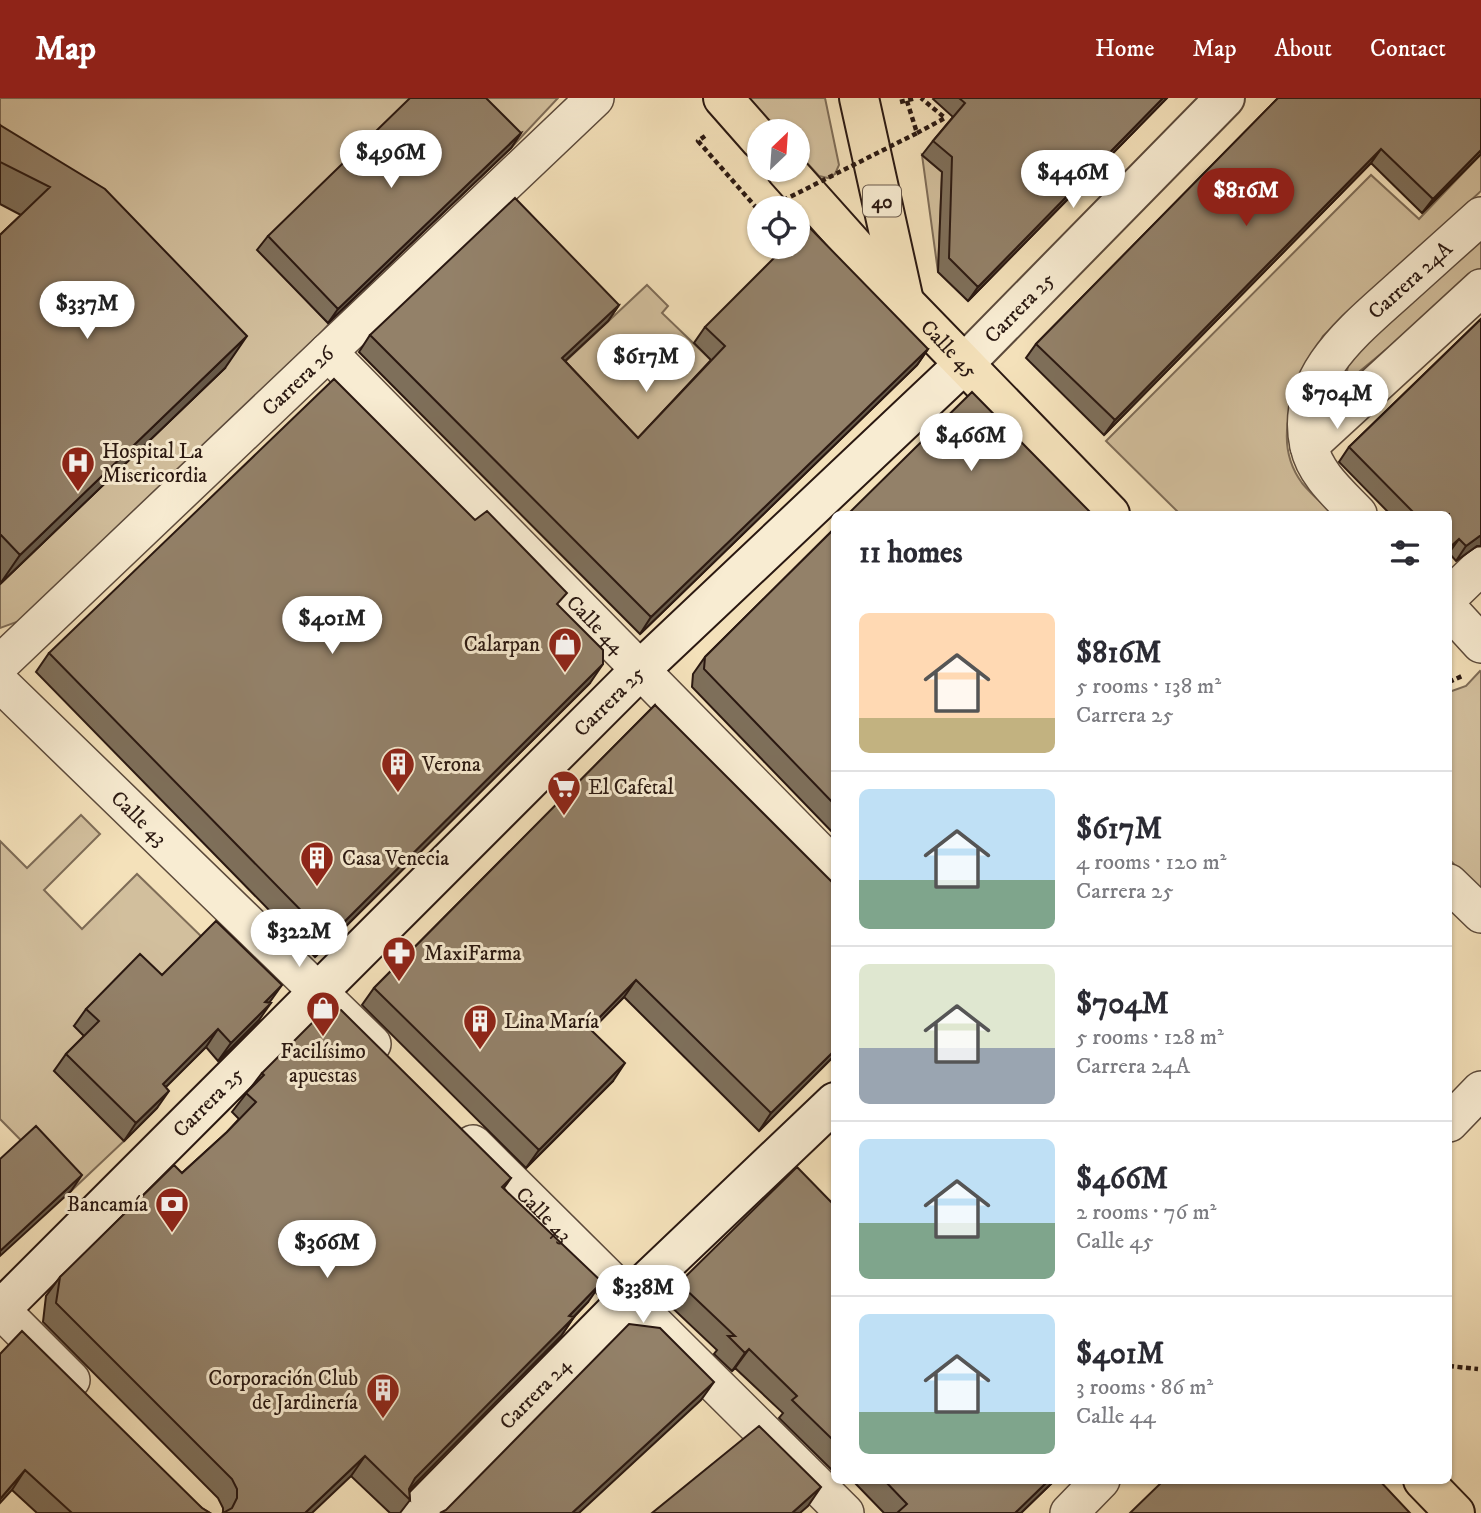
<!DOCTYPE html>
<meta charset="utf-8">
<style>
:root{--surface:#fff;--page:#f7f7f7;--text:#2b2b33;--muted:#7c7c81;--line:#e1e1e2;--accent:#8f2418}
body{margin:0;font-family:"IM FELL DW Pica",serif;background:var(--page);color:var(--text);height:100vh;display:flex;flex-direction:column;font-size:26px;white-space:nowrap}
*{box-sizing:border-box;margin:0}
p{font-size:23px;color:var(--muted)}
.icon{flex:none;width:38px;height:38px;fill:none;stroke:currentColor;stroke-width:2;stroke-linecap:round;stroke-linejoin:round}
.map{position:relative;flex:1;overflow:hidden}
.side{position:absolute;left:831px;top:413px;width:621px;height:973px;display:flex;flex-direction:column;background:var(--surface);border-radius:10px;box-shadow:0 2px 5px #0004}
.side>*{flex:none}
.needle{width:46px;rotate:25deg}
.buttons{position:absolute;left:747px;top:21px;display:grid;gap:14px}
.buttons a{display:grid;place-items:center;width:63px;height:63px;border-radius:50%;background:var(--surface);box-shadow:0 2px 5px #0004;font-size:35px}
.price{position:absolute;translate:-50% -60px;padding:0 16px;border-radius:24px;background:#fff;color:#222;font-size:23px;line-height:46px;filter:drop-shadow(0 2px 4px #0008)}
.price::after{content:'';position:absolute;left:50%;top:42px;width:21px;height:16px;margin-left:-10px;background:inherit;clip-path:polygon(0 0,100% 0,50% 100%)}
.price.selected{background:var(--accent);color:#fff}
ul{padding:0;list-style:none}
li{display:flex;align-items:center;gap:21px;height:175px;padding:0 28px}
li+li{border-top:2px solid var(--line)}
li span{display:grid;place-items:center;flex:none;width:196px;height:140px;border-radius:10px;color:#555}
li>.icon{margin-inline-start:auto}
span .icon{width:84px;height:84px;fill:#fffc;stroke-width:1}
li b{font-size:30px}
h2{display:flex;justify-content:space-between;align-items:center;height:84px;padding:0 28px;font-size:30px}
header{display:flex;align-items:center;gap:42px;box-sizing:border-box;height:98px;padding:0 35px;background:var(--accent);color:#fff}
header strong{font-size:33px}
nav{display:flex;gap:38px;margin-inline-start:auto;font-size:24px}
.map>svg:first-child{display:block}
.green{fill:#d2bf9d;stroke:#7e6c57;stroke-width:2}
.lines{fill:none;stroke-linecap:round;stroke-linejoin:round}
.minor-casing{stroke:#5c4a3b;stroke-width:40}
.tertiary-casing{stroke:#5c4a3b;stroke-width:42}
.secondary-casing{stroke:#2a1811;stroke-width:42}
.trunk-casing{stroke:#2a1811;stroke-width:42}
.path{stroke:#2a1811;stroke-width:4.5;stroke-dasharray:5 3.5;stroke-linecap:butt}
.minor{stroke:#f8ecd2;stroke-width:37}
.tertiary{stroke:#f8ecd2;stroke-width:38}
.secondary{stroke:#f8ecd2;stroke-width:38}
.trunk{stroke:#f4e1ba;stroke-width:38}
.path-bridge{stroke:#2a1811;stroke-width:4.5;stroke-dasharray:5 3.5;stroke-linecap:butt}
.wall{fill:#7e6f5a;stroke:#2a1811;stroke-width:2}
.shaded-wall{fill:#675a4a;stroke:#2a1811;stroke-width:2}
.building{fill:#938169;stroke:#2a1811;stroke-width:2}
.labels{text-anchor:middle;stroke-width:6;stroke-linejoin:round;paint-order:stroke}
.shield{fill:#f8ecd2;stroke:#68584b;stroke-width:2}
.shield-label{font-size:19px;font-weight:bold;fill:#2a1811}
.street-label{font-size:21px;fill:#2a1811;stroke:#f8ecd2}
.poi-label{font-size:21px;fill:#2a1811;stroke:#f8ecd2;text-anchor:start}
</style>
<header>
<strong>Map</strong>
<nav><a>Home</a><a>Map</a><a>About</a><a>Contact</a></nav>
</header>
<div class="map">
<svg width="1481" height="1415" viewBox="0 0 1481 1415">
<rect width="100%" height="100%" fill="#f4e1ba"/>
<filter id="stains"><feTurbulence type="fractalNoise" baseFrequency=".00286" numOctaves="4"/><feColorMatrix values="0 0 0 0 .2 0 0 0 0 .09 0 0 0 0 .02 0 0 0 .5 -.17"/></filter>
<radialGradient id="worn" r=".72"><stop offset=".6" stop-color="#630" stop-opacity="0"/><stop offset="1" stop-color="#630" stop-opacity=".3"/></radialGradient>
<!-- green -->
<path class="green" d="M0,0H415L258,152L329,226L298,260L25,521L0,530V486L225,270L0,72Z
M462,0H558L511,50Z
M749,0H825L839,67L835,76L828,80L819,78L798,55V33H778Z
M1481,56V93L1323,238C1300,281 1267,338 1302,385C1311,396 1323,406 1333,416H1180L1106,343L1371,77L1419,121Z
M922,57L942,74L938,174Z
M1481,137V173L1354,278L1347,273L1350,257Z
M647,187L668,208L662,215L714,265L626,356L551,277Z
M1480,573L1481,574V795L1449,761V594L1466,588Z
M81,717L100,736L44,792L82,831L137,776L204,841L166,879L74,928L86,940L54,973L124,1043L71,1093L0,1021V743L27,770Z"/>
<g class="lines">
<!-- minor casing -->
<g class="minor-casing">
<g id="minor">
<path id="s1" d="M328,254L835,770"/>
<path d="M1309,348L1481,190"/>
<path id="s2" d="M1358,416C1339,396 1315,376 1309,348C1293,278 1357,230 1401,190C1428,166 1454,142 1481,118"/>
<path d="M1449,499L1481,468"/>
<path d="M1449,511L1481,546"/>
<path id="s3" d="M0,566L595,0"/>
<path id="s4" d="M0,585L372,946"/>
<path d="M1449,785L1481,816"/>
<path d="M1449,1025L1481,992"/>
<path id="s5" d="M473,1046L845,1415"/>
<path d="M0,1211L71,1282"/>
<path d="M1069,1415L1101,1382"/>
</g>
</g>
<!-- tertiary casing -->
<g class="tertiary-casing">
<g id="tertiary">
<path id="s6" d="M964,266L1225,0"/>
</g>
</g>
<!-- secondary casing -->
<g class="secondary-casing">
<g id="secondary">
<path id="s7" d="M0,1212L641,571L964,266"/>
<path id="s8" d="M417,1415L629,1200L835,1004"/>
</g>
</g>
<!-- trunk casing -->
<g class="trunk-casing">
<g id="trunk">
<path d="M723,0L760,42"/>
<path d="M859,0L904,203"/>
<path id="s9" d="M786,72L905,205L1110,416"/>
<path d="M1423,1382L1455,1415"/>
</g>
</g>
<!-- path -->
<path class="path" d="M900,4L916,0
M917,35L945,20L921,0
M705,38L698,43L760,114
M1449,584L1462,578
M1449,1268L1478,1271"/>
<!-- minor -->
<use href="#minor" class="minor"/>
<!-- tertiary -->
<use href="#tertiary" class="tertiary"/>
<!-- secondary -->
<use href="#secondary" class="secondary"/>
<!-- trunk -->
<use href="#trunk" class="trunk"/>
<!-- path-bridge -->
<path class="path-bridge" d="M768,110L917,35L906,0"/>
</g>
<!-- wall -->
<path class="wall" d="M934,0H1167L968,203L938,174L942,74L922,57L933,43L953,19L933,1Z
M1278,0H1481V56L1422,115L1371,65L1104,337L1026,260L1036,246Z
M0,27L225,270L0,486V137L21,117L0,106Z
M521,35L511,50L328,225L257,152L268,138Z
M619,207L608,223L565,263L638,340L711,262L694,245L705,229L928,251L917,267L640,536L359,254L370,237Z
M1481,221V448H1477L1456,463L1449,455V416H1390L1339,364L1349,349Z
M835,430V737L692,589L693,576L705,559Z
M558,508L590,585L315,859L36,574L49,555Z
M655,607L835,957L759,1033L624,899L591,932L613,983L526,1070L362,907L374,890Z
M162,877L269,905L259,922L218,963L206,949L165,989L157,1010L124,1043L54,973L66,956L84,938L74,928L86,911Z
M262,975L511,1080L504,1090L588,1204L574,1219L561,1238L409,1392L410,1402L400,1415H390L351,1378L223,1415V1410L218,1400L43,1224L46,1198L60,1179L182,1075L227,1034L239,1021L232,1014Z
M835,1108V1375L779,1320L783,1315L735,1270L732,1273L714,1256L717,1252L665,1203L679,1185Z
M0,1256L202,1410L210,1415H37L12,1392Z
M852,1382H1055L1021,1415H884Z"/>
<!-- shaded-wall -->
<path class="shaded-wall" d="M1163,0H1167L968,203L978,189Z
M521,35L511,50L328,225L338,211Z
M1381,51L1371,65L1104,337L1115,322Z
M1481,52V56L1422,115L1433,101Z
M619,207L608,223L550,277L562,260Z
M247,238L225,270L0,486L20,457Z
M928,251L917,267L640,536L651,519Z
M1481,437V448H1477L1456,463L1466,448Z
M1459,441L1449,455V450Z
M603,566L590,585L315,859L328,840Z
M636,882L624,899L577,947L589,930Z
M282,887L269,905L265,904Z
M271,905L259,922L218,963L231,945Z
M218,931L206,949L151,1004L163,986Z
M835,952V957L759,1033L771,1015Z
M625,965L613,983L526,1070L539,1052Z
M169,993L157,1010L124,1043L136,1025Z
M82,1077L71,1093L0,1158V1153Z
M602,1184L588,1204L555,1238L569,1218Z
M574,1219L561,1238L404,1397L415,1380Z
M749,1251L735,1270L732,1273L745,1255Z
M714,1284L701,1302L579,1415H572Z
M365,1358L351,1378L312,1415H305Z
M25,1372L12,1392L0,1405V1401Z
M1049,1382H1055L1021,1415H1015Z
M821,1389L808,1408L800,1415H792Z"/>
<!-- building -->
<path class="building" d="M410,0H486L521,35L338,211L268,138Z
M959,0H1163L978,189L949,160L952,59L933,43L965,5Z
M1278,0H1481V52L1433,101L1381,51L1115,322L1036,246Z
M0,27L105,91L247,238L20,457L0,436V137L50,89L0,64Z
M515,100L619,207L562,260L638,340L725,248L705,229L785,149H798V136L807,127L928,251L651,519L370,237Z
M1481,221V437L1466,448L1459,441L1449,450V416H1415L1349,349Z
M334,281L475,422L487,413L567,495L557,506L603,552V566L328,840L49,555Z
M972,294L1092,416H848Z
M835,430V707L704,571L705,559Z
M655,607L835,787V952L771,1015L636,882L589,930L625,965L539,1052L374,890Z
M216,823L282,887L265,904L271,905L231,945L218,931L163,986L169,993L136,1025L66,956L99,923L86,911L140,856L162,877Z
M327,910L341,912L511,1080L502,1089L602,1184L569,1218L574,1219L415,1380L409,1391L410,1402L365,1358L305,1415H223L232,1410L237,1400V1391L232,1381L56,1205L60,1179L174,1067L182,1075L227,1034L256,1004L246,995L264,977L262,975Z
M36,1028L82,1077L0,1153V1061Z
M797,1069L835,1108V1344L792,1302L797,1298L749,1251L745,1255L728,1238H735L679,1185Z
M629,1226L660,1230L714,1284L572,1415H440L446,1412Z
M22,1233L202,1410L210,1415H72L25,1372L0,1401V1256Z
M759,1328L821,1389L792,1415H652Z
M884,1382H1049L1015,1415H897L907,1406Z
M1164,1382H1379L1410,1415H1130Z"/>
<!-- icons -->
<defs>
<g id="hospital-pin" transform="scale(1.75)"><path d="M0 17L-7.5 6A9.5 9.5 0 1 1 7.5 6Z" fill="#8f2418" stroke="#f8ecd2"/><path d="M-5-5h3v3.5h4V-5h3V5h-3V1.5h-4V5h-3Z" fill="#fff"/></g>
<g id="shop-pin" transform="scale(1.75)"><path d="M0 17L-7.5 6A9.5 9.5 0 1 1 7.5 6Z" fill="#8f2418" stroke="#f8ecd2"/><path d="M-5-2.5h2.3a2.7 3.5 0 0 1 5.4 0H5L5.5 6h-11ZM-1.5-2.5h3a1.5 2.3 0 0 0-3 0Z" fill="#fff"/></g>
<g id="building-pin" transform="scale(1.75)"><path d="M0 17L-7.5 6A9.5 9.5 0 1 1 7.5 6Z" fill="#8f2418" stroke="#f8ecd2"/><path d="M-4-6H4V6H1V3H-1V6H-4ZM-2.5-4.3h1.7v1.8h-1.7ZM.8-4.3h1.7v1.8H.8ZM-2.5-1h1.7V.8h-1.7ZM.8-1h1.7V.8H.8Z" fill="#fff"/></g>
<g id="supermarket-pin" transform="scale(1.75)"><path d="M0 17L-7.5 6A9.5 9.5 0 1 1 7.5 6Z" fill="#8f2418" stroke="#f8ecd2"/><path d="M-6-5.5h2.5l.6 2H6L4.5 2H-2.5L-4.4-4H-6ZM-1.5 3.2a1.3 1.3 0 1 0 .1 0ZM3 3.2a1.3 1.3 0 1 0 .1 0Z" fill="#fff"/></g>
<g id="pharmacy-pin" transform="scale(1.75)"><path d="M0 17L-7.5 6A9.5 9.5 0 1 1 7.5 6Z" fill="#8f2418" stroke="#f8ecd2"/><path d="M-2-6h4v4h4v4h-4v4h-4v-4h-4v-4h4Z" fill="#fff"/></g>
<g id="bank-pin" transform="scale(1.75)"><path d="M0 17L-7.5 6A9.5 9.5 0 1 1 7.5 6Z" fill="#8f2418" stroke="#f8ecd2"/><path d="M-6-4H6V4H-6ZM0-2.3a2.3 2.3 0 1 0 0 4.6a2.3 2.3 0 1 0 0-4.6Z" fill="#fff"/></g>
</defs>
<g fill-rule="evenodd">
<use href="#hospital-pin" x="78" y="365"/>
<use href="#shop-pin" x="565" y="546"/>
<use href="#building-pin" x="398" y="666"/>
<use href="#supermarket-pin" x="564" y="689"/>
<use href="#building-pin" x="317" y="760"/>
<use href="#pharmacy-pin" x="399" y="855"/>
<use href="#shop-pin" x="323" y="910"/>
<use href="#building-pin" x="480" y="923"/>
<use href="#bank-pin" x="172" y="1106"/>
<use href="#building-pin" x="383" y="1292"/>
</g>
<g class="labels">
<!-- shield labels -->
<rect class="shield" x="863" y="87.5" width="38" height="31" rx="5"/>
<g class="shield-label">
<text x="882" y="110">40</text>
</g>
<!-- street labels -->
<g class="street-label">
<text dy="7" stroke="none"><textPath href="#s2" startOffset="290">Carrera 24A</textPath></text>
<text dy="7" stroke="none"><textPath href="#s6" startOffset="79">Carrera 25</textPath></text>
<text dy="7" stroke="none"><textPath href="#s9" startOffset="242">Calle 45</textPath></text>
<text dy="7" stroke="none"><textPath href="#s3" startOffset="411">Carrera 26</textPath></text>
<text dy="7" stroke="none"><textPath href="#s1" startOffset="382">Calle 44</textPath></text>
<text dy="7" stroke="none"><textPath href="#s7" startOffset="861">Carrera 25</textPath></text>
<text dy="7" stroke="none"><textPath href="#s4" startOffset="194">Calle 43</textPath></text>
<text dy="7" stroke="none"><textPath href="#s7" startOffset="294">Carrera 25</textPath></text>
<text dy="7" stroke="none"><textPath href="#s5" startOffset="100">Calle 43</textPath></text>
<text dy="7" stroke="none"><textPath href="#s8" startOffset="168">Carrera 24</textPath></text>
</g>
<!-- poi labels -->
<g class="poi-label">
<text x="102" y="360">Hospital La<tspan x="102" dy="24">Misericordia</tspan></text>
<text x="540" y="553" text-anchor="end">Calarpan</text>
<text x="422" y="673">Verona</text>
<text x="588" y="696">El Cafetal</text>
<text x="342" y="767">Casa Venecia</text>
<text x="424" y="862">MaxiFarma</text>
<text x="504" y="930">Lina María</text>
<text x="323" y="960" text-anchor="middle">Facilísimo<tspan x="323" dy="24">apuestas</tspan></text>
<text x="148" y="1113" text-anchor="end">Bancamía</text>
<text x="358" y="1287" text-anchor="end">Corporación Club<tspan x="358" dy="24">de Jardinería</tspan></text>
</g>
</g>
<rect width="100%" height="100%" filter="url(#stains)"/>
<rect width="100%" height="100%" fill="url(#worn)"/>
</svg>
<div class="buttons">
<a><svg class="needle" viewBox="-14 -14 28 28"><path d="M0-13l5 13h-10z" fill="#e53935"/><path d="M0 13l5-13h-10z" fill="#7c7c81"/></svg></a>
<a><svg class="icon" aria-label="locate" viewBox="0 0 24 24"><circle cx="12" cy="12" r="6"/><path d="M12 2v4M12 18v4M2 12h4M18 12h4"/></svg></a>
</div>
<b class="price" style="left:391px;top:92px">$496M</b>
<b class="price" style="left:1073px;top:112px">$446M</b>
<b class="price selected" style="left:1246px;top:130px">$816M</b>
<b class="price" style="left:87px;top:243px">$337M</b>
<b class="price" style="left:646px;top:296px">$617M</b>
<b class="price" style="left:1337px;top:333px">$704M</b>
<b class="price" style="left:971px;top:375px">$466M</b>
<b class="price" style="left:332px;top:558px">$401M</b>
<b class="price" style="left:299px;top:871px">$322M</b>
<b class="price" style="left:327px;top:1182px">$366M</b>
<b class="price" style="left:643px;top:1227px">$338M</b>
<section class="side">
<h2>11 homes<svg class="icon" aria-label="filters" viewBox="0 0 24 24"><path d="M4 7h16M4 17h16"/><circle cx="9" cy="7" r="2"/><circle cx="15" cy="17" r="2"/></svg></h2>
<ul>
<li><span style="background:linear-gradient(#ffd9b3 75%,#c2b280 0)"><svg class="icon" aria-label="home" viewBox="0 0 24 24"><path d="M3 11l9-7 9 7M6 9v11h12V9"/></svg></span><div><b>$816M</b><p>5 rooms · 138 m²</p><p>Carrera 25</p></div></li>
<li><span style="background:linear-gradient(#bfe0f5 65%,#7fa58c 0)"><svg class="icon" aria-label="home" viewBox="0 0 24 24"><path d="M3 11l9-7 9 7M6 9v11h12V9"/></svg></span><div><b>$617M</b><p>4 rooms · 120 m²</p><p>Carrera 25</p></div></li>
<li><span style="background:linear-gradient(#dfe7d0 60%,#9aa5b1 0)"><svg class="icon" aria-label="home" viewBox="0 0 24 24"><path d="M3 11l9-7 9 7M6 9v11h12V9"/></svg></span><div><b>$704M</b><p>5 rooms · 128 m²</p><p>Carrera 24A</p></div></li>
<li><span style="background:linear-gradient(#bfe0f5 60%,#7fa58c 0)"><svg class="icon" aria-label="home" viewBox="0 0 24 24"><path d="M3 11l9-7 9 7M6 9v11h12V9"/></svg></span><div><b>$466M</b><p>2 rooms · 76 m²</p><p>Calle 45</p></div></li>
<li><span style="background:linear-gradient(#bfe0f5 70%,#7fa58c 0)"><svg class="icon" aria-label="home" viewBox="0 0 24 24"><path d="M3 11l9-7 9 7M6 9v11h12V9"/></svg></span><div><b>$401M</b><p>3 rooms · 86 m²</p><p>Calle 44</p></div></li>
</ul>
</section>
</div>
